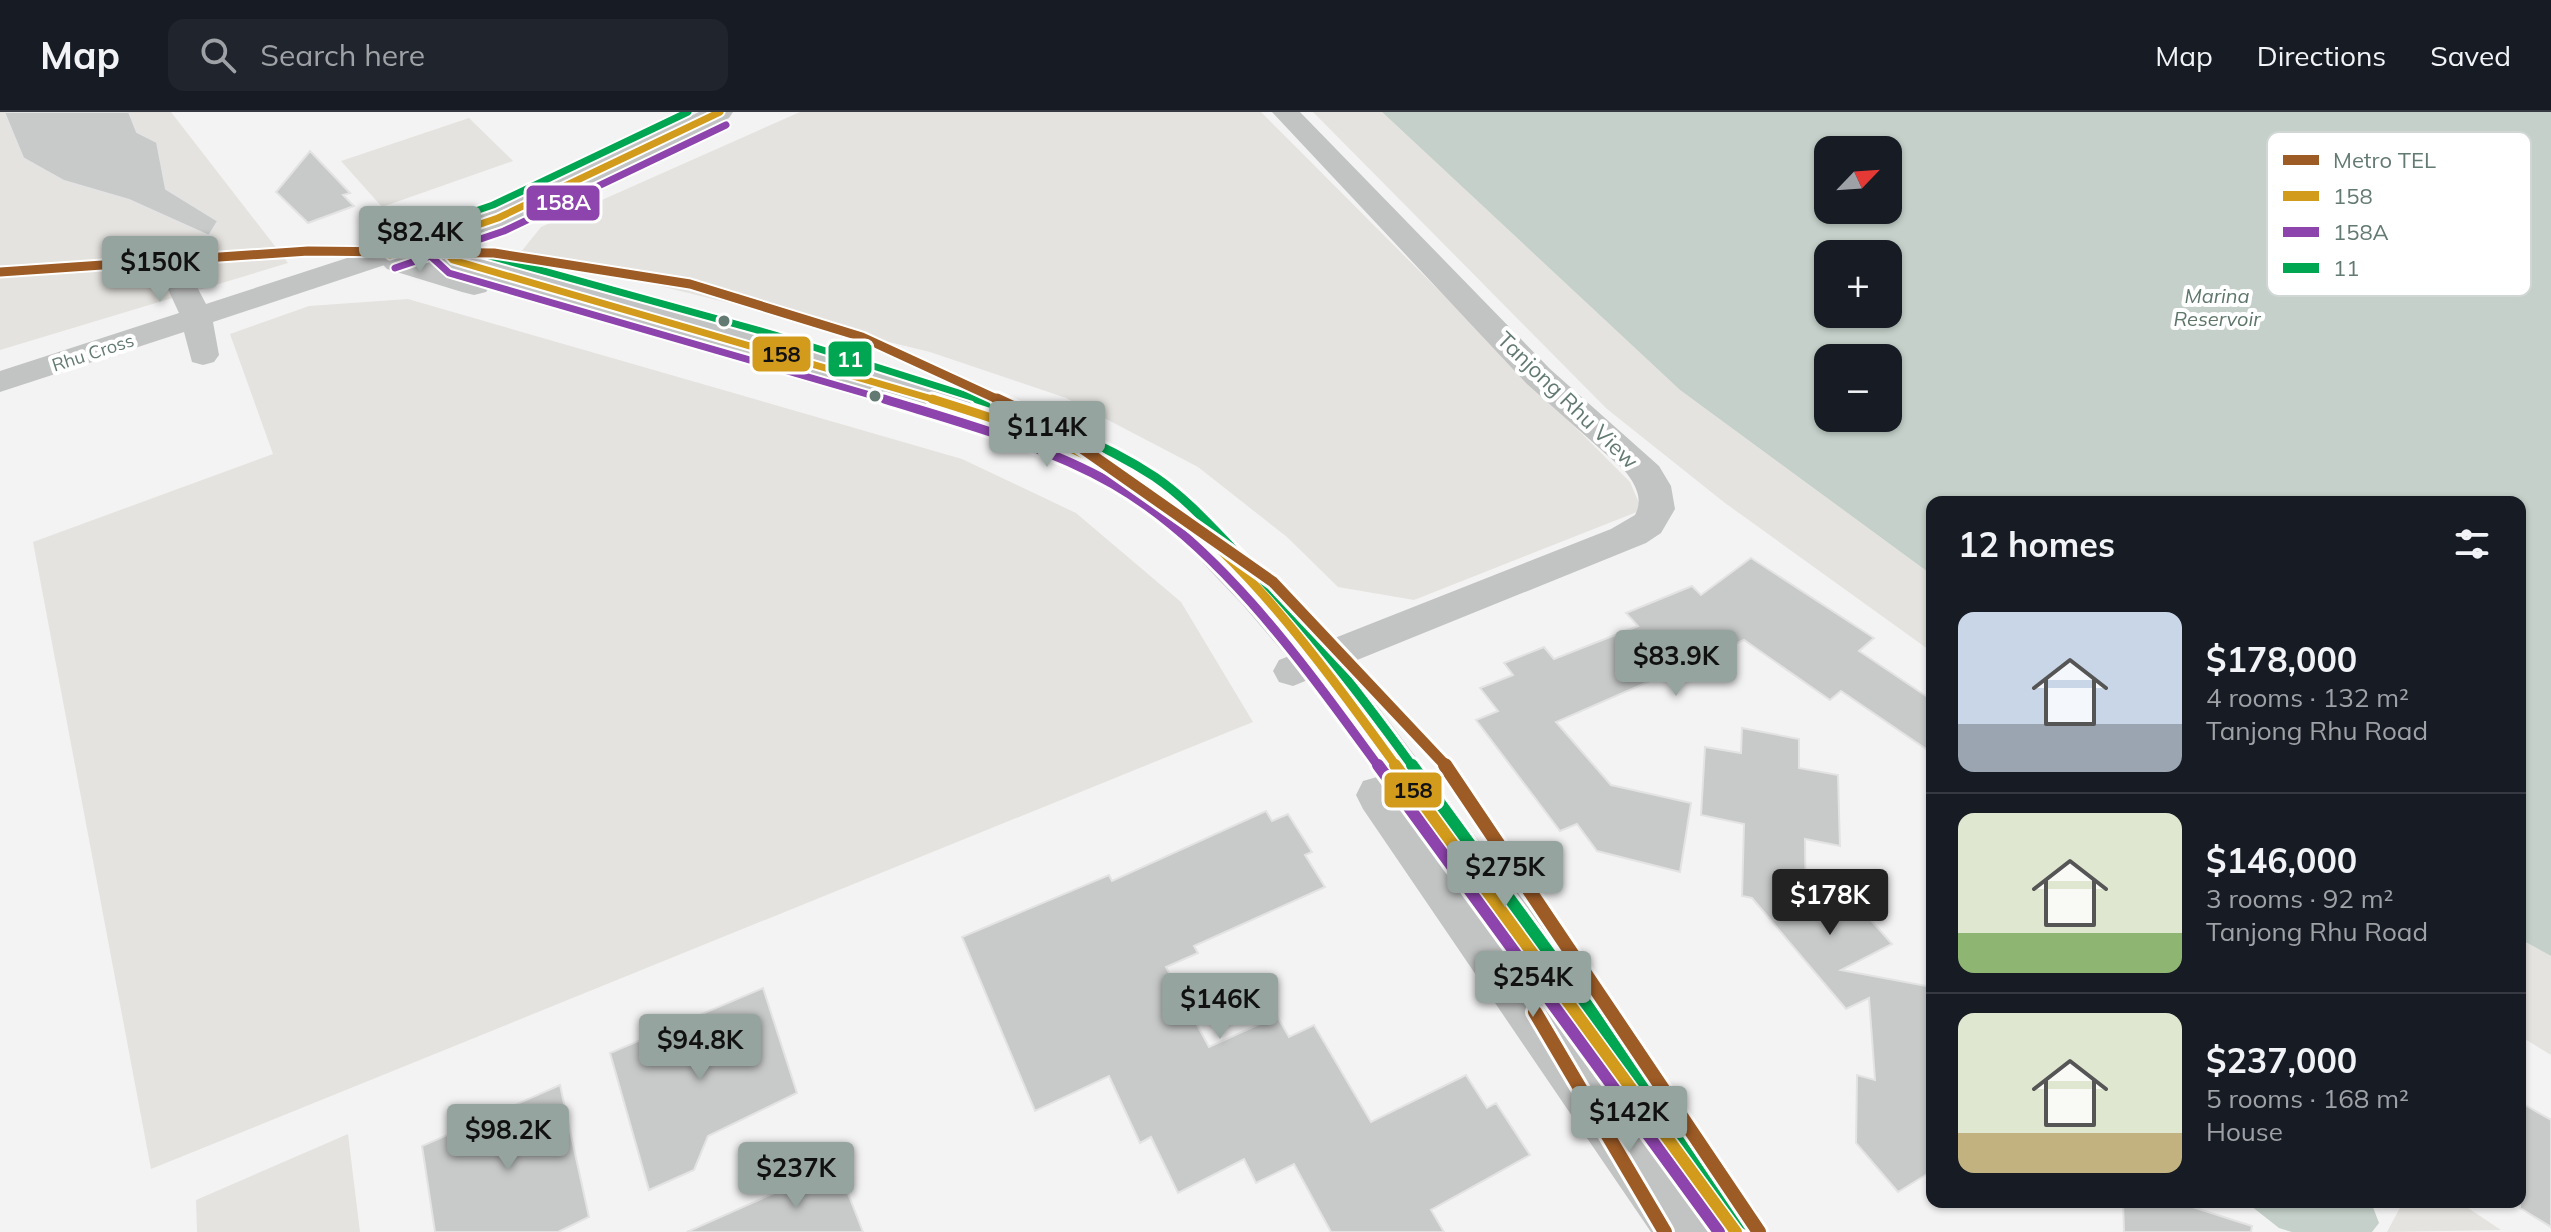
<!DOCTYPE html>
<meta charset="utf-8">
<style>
:root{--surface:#171b24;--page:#20242c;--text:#f1f3f6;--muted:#9ea1a6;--line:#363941;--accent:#96a49f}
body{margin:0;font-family:Mulish,sans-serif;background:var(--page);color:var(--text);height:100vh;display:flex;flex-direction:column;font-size:30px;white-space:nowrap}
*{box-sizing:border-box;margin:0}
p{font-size:26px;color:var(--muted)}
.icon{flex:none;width:44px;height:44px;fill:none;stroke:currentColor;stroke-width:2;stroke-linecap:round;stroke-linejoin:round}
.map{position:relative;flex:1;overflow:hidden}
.sheet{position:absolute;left:1926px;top:384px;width:600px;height:712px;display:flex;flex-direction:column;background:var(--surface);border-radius:16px;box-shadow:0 2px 6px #0004}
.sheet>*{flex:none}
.needle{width:52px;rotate:65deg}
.controls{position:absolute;left:1814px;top:24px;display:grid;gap:16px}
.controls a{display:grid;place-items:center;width:88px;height:88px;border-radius:16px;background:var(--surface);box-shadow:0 2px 6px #0004;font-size:40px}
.price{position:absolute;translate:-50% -68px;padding:0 18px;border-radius:8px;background:var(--accent);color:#111;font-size:26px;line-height:52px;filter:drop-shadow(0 2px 4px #0008)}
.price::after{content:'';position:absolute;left:50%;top:48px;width:24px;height:18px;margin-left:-12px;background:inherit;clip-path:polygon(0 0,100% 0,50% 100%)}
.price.current{background:#222;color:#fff}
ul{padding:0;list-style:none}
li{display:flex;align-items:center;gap:24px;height:200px;padding:0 32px}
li+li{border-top:2px solid var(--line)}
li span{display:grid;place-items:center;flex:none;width:224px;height:160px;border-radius:16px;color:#555}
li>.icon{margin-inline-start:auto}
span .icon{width:96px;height:96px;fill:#fffc;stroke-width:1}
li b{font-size:34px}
h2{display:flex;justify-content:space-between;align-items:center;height:96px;padding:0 32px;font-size:34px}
header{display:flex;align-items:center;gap:48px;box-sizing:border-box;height:112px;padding:0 40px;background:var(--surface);border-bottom:2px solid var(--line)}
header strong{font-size:38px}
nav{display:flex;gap:44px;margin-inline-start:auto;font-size:28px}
.search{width:560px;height:72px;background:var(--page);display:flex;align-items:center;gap:20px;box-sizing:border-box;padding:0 28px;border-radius:16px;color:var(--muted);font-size:30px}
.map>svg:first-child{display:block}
.green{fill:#e5e3df}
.water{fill:#c4d0c9;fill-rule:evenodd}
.building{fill:#c8cac9;stroke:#e4e3e3;stroke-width:2}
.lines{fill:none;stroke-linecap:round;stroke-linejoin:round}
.minor{fill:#c2c3c3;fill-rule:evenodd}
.tertiary{fill:#c2c3c3;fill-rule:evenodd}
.bus-1-far2-casing{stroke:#fff;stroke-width:11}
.bus-1-far1-casing{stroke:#fff;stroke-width:15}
.bus-1-casing{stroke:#fff;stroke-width:18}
.bus-2-far2-casing{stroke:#fff;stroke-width:11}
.bus-2-far1-casing{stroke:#fff;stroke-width:15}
.bus-2-casing{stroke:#fff;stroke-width:18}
.bus-3-far2-casing{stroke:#fff;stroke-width:11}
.bus-3-far1-casing{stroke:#fff;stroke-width:15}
.bus-3-casing{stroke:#fff;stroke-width:18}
.bus-1-far2{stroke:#d29b1c;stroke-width:7}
.bus-1-far1{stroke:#d29b1c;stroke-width:9}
.bus-1{stroke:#d29b1c;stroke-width:12}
.bus-2-far2{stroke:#8e44ad;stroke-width:7}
.bus-2-far1{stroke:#8e44ad;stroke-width:9}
.bus-2{stroke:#8e44ad;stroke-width:12}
.bus-3-far2{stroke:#00a651;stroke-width:7}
.bus-3-far1{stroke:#00a651;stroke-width:9}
.bus-3{stroke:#00a651;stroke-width:12}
.metro-1-far2-casing{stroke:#fff;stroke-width:13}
.metro-1-far1-casing{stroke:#fff;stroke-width:17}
.metro-1-casing{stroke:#fff;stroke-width:20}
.metro-1-far2{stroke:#9d5b25;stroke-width:9}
.metro-1-far1{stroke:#9d5b25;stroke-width:11}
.metro-1{stroke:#9d5b25;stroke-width:14}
.bus-dot{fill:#637a72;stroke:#fff;stroke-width:3}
.labels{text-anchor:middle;stroke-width:8;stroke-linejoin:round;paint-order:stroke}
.far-street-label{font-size:18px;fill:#637a72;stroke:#fff}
.far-water-label{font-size:20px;font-style:italic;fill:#5e766a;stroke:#fff}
.street-label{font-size:22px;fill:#637a72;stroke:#fff}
.key{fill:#fff;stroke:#d0d7d5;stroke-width:2}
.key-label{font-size:22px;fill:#637a72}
.line-badge{stroke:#fff;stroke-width:3}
.badge-label{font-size:22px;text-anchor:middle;font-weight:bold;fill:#fff}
.pale-badge-label{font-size:22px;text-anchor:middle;font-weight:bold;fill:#111}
</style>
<header>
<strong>Map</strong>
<div class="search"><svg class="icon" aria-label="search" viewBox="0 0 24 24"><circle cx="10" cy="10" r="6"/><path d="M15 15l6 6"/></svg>Search here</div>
<nav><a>Map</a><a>Directions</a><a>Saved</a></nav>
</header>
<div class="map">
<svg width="2551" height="1120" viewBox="0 0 2551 1120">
<rect width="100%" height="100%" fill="#f4f3f3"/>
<!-- green -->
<path class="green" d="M0,0H171L288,151L0,238Z
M800,0H1261L1630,370L1642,398L1414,488L1338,475L1287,425L1198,355L1066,286L930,240L521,140L541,115Z
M1313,0H1382L1680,278L1932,463V540L1725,391L1607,297Z
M469,6L513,49L382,95L341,49Z
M408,187L962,347L1076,401L1181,490L1253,610L151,1057L33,430L273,342L230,222L309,194Z
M2520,827L2551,844V943L2520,924Z
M348,1022L360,1120H197L196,1088Z
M2403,1090H2459L2501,1118L2387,1120Z"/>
<!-- water -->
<path class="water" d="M1382,0H2551V844L2520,827V390H1932V463L1680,278ZM1828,38H1888V98H1828ZM1828,142H1888V202H1828ZM1828,246H1888V306H1828Z
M2246,1090H2371L2379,1111L2372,1120H2292L2279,1116Z"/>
<!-- building -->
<path class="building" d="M4,0H129L137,20L157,30L166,77L218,109L209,124L129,88L64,69L23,46Z
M310,39L350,81L343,83L354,94L308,111L276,80Z
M1751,446L1874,526L1859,539L1932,588V641L1841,579L1830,588L1744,528L1556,610L1611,673L1691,691L1680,760L1597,739L1577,712L1560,719L1476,608L1498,599L1480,576L1513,563L1504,551L1544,535L1554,547L1638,514L1626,501L1692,474L1701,483Z
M1742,616L1799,627V656L1838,663L1840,734L1805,727L1806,804L1848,782L1892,832L1841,858L1932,875V1059L1898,1080L1856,1031L1857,963L1875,968L1869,886L1846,897L1752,786L1742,784L1744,712L1701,703L1705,635L1741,641Z
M1266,699L1272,709L1288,702L1312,740L1305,743L1325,775L1194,834L1198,841L1166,855L1209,935L1277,904L1289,925L1314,913L1371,1010L1466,963L1487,996L1496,991L1530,1043L1431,1098L1444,1120H1331L1294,1052L1256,1071L1244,1047L1178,1081L1151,1025L1140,1031L1109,964L1035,999L962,825L1109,763L1112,769Z
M763,876L797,981L708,1024L694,1058L649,1078L610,941Z
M560,973L589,1105L558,1120H435L422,1034Z
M2520,990L2551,1008V1115L2520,1096Z
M837,1053L863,1120H687Z
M2123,1090H2177L2252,1114L2251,1120H2124Z"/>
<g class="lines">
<!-- minor -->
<path class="minor" d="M699,0H733L729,6L508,112L213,210L219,243L214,250L203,253L192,250L184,220L0,280V259L179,201L160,160L164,154H186L206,192L488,100Z
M1272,0H1300L1550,257L1659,354L1671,374L1675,397L1661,421L1646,431L1293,574L1279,570L1273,559L1279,548L1611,417L1635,403C1644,387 1635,371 1624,358L1527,272Z"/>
<!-- tertiary -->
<path class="tertiary" d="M435,119L446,122L465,141L783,228L1067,317L1160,367L1186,386L1272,470L1345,551L1757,1099L1766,1120H1651L1363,697L1356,683L1363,669L1377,665L1313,575L1242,492L1158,404L1132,385L1041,335L759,244L489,170L491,173L486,180L474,183L462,180L387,157L374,143L378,136L390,133L402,136L411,143L438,151L419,129L424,122Z"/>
<!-- bus-1-far2 casing -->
<g class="bus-1-far2-casing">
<path id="bus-1-far2" d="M435,129L453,148L939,289
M390,143L498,106L720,0"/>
</g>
<!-- bus-1-far1 casing -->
<g class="bus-1-far1-casing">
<path id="bus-1-far1" d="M932,287C1006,310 1080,333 1145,376C1242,439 1329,562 1397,655"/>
</g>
<!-- bus-1 casing -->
<g class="bus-1-casing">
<path id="bus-1" d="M1395,653L1736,1120"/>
</g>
<!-- bus-2-far2 casing -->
<g class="bus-2-far2-casing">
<path id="bus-2-far2" d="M425,139L449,161L891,289
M395,156L504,119L726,13"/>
</g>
<!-- bus-2-far1 casing -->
<g class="bus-2-far1-casing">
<path id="bus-2-far1" d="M884,287C962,311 1042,332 1113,372C1221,434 1307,557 1379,655"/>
</g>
<!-- bus-2 casing -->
<g class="bus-2-casing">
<path id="bus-2" d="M1378,653L1719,1120"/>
</g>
<!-- bus-3-far2 casing -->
<g class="bus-3-far2-casing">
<path id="bus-3-far2" d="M445,119L461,136L775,223L984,289
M385,130L493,93L688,0"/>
</g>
<!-- bus-3-far1 casing -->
<g class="bus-3-far1-casing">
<path id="bus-3-far1" d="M977,287C1040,307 1100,329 1155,365C1184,385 1207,410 1231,435C1299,503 1357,578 1413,655"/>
</g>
<!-- bus-3 casing -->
<g class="bus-3-casing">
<path id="bus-3" d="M1412,653L1747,1112"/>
</g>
<!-- bus-1-far2 -->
<use href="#bus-1-far2" class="bus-1-far2"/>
<!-- bus-1-far1 -->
<use href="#bus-1-far1" class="bus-1-far1"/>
<!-- bus-1 -->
<use href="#bus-1" class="bus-1"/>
<!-- bus-2-far2 -->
<use href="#bus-2-far2" class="bus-2-far2"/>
<!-- bus-2-far1 -->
<use href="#bus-2-far1" class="bus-2-far1"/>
<!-- bus-2 -->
<use href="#bus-2" class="bus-2"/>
<!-- bus-3-far2 -->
<use href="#bus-3-far2" class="bus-3-far2"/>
<!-- bus-3-far1 -->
<use href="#bus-3-far1" class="bus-3-far1"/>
<!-- bus-3 -->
<use href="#bus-3" class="bus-3"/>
<!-- metro-1-far2 casing -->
<g class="metro-1-far2-casing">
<path id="metro-1-far2" d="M0,160L308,139L494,141L690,172L862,225L1001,289"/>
</g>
<!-- metro-1-far1 casing -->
<g class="metro-1-far1-casing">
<path id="metro-1-far1" d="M997,287L1042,308L1273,470L1447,655"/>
</g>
<!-- metro-1 casing -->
<g class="metro-1-casing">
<path id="metro-1" d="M1445,653L1759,1120
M1535,900L1665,1120"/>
</g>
<!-- metro-1-far2 -->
<use href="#metro-1-far2" class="metro-1-far2"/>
<!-- metro-1-far1 -->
<use href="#metro-1-far1" class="metro-1-far1"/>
<!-- metro-1 -->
<use href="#metro-1" class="metro-1"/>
</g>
<!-- markers -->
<g class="bus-dot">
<circle cx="724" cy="209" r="7"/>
<circle cx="875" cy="284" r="7"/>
</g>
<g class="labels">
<!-- far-street labels -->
<g class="far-street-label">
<text transform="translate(93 241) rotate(-18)" y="6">Rhu Cross</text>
</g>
<!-- far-water labels -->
<g class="far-water-label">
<text x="2217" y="191">Marina<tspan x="2217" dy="23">Reservoir</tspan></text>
</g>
<!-- street labels -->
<g class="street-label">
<text transform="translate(1568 288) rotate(44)" y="8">Tanjong Rhu View</text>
</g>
</g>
<!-- legend -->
<rect x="2267" y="20" width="264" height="164" rx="12" class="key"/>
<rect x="2283" y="43" width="36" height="10" fill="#9d5b25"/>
<rect x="2283" y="79" width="36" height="10" fill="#d29b1c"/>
<rect x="2283" y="115" width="36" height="10" fill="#8e44ad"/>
<rect x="2283" y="151" width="36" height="10" fill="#00a651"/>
<g class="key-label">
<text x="2333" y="56">Metro TEL</text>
<text x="2333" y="92">158</text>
<text x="2333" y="128">158A</text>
<text x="2333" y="164">11</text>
</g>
<g class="line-badge">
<rect x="525" y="72" width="76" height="38" rx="8" fill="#8e44ad"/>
<rect x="751" y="223" width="61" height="38" rx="8" fill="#d29b1c"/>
<rect x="827" y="228" width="46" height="38" rx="8" fill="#00a651"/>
<rect x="1383" y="659" width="60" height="38" rx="8" fill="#d29b1c"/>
</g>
<g class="badge-label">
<text x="563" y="98">158A</text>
<text x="850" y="255">11</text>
</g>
<g class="pale-badge-label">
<text x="781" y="250">158</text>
<text x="1413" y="686">158</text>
</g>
</svg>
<div class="controls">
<a><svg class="needle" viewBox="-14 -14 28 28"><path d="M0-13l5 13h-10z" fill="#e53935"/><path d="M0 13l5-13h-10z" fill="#9ea1a6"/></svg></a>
<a>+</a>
<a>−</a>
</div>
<b class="price" style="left:420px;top:162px">$82.4K</b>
<b class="price" style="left:160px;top:192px">$150K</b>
<b class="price" style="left:1047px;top:357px">$114K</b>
<b class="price" style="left:1676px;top:586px">$83.9K</b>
<b class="price" style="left:1505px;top:797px">$275K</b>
<b class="price current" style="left:1830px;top:825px">$178K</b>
<b class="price" style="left:1533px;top:907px">$254K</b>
<b class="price" style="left:1220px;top:929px">$146K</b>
<b class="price" style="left:700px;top:970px">$94.8K</b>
<b class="price" style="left:1629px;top:1042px">$142K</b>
<b class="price" style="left:508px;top:1060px">$98.2K</b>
<b class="price" style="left:796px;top:1098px">$237K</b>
<section class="sheet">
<h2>12 homes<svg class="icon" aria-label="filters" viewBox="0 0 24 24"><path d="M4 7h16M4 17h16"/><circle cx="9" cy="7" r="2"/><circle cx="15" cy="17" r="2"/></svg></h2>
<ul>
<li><span style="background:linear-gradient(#c9d6e8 70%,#9aa5b1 0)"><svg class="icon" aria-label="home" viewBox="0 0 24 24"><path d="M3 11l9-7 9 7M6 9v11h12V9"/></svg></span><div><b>$178,000</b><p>4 rooms · 132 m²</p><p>Tanjong Rhu Road</p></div></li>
<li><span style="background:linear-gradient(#dfe7d0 75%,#8fb573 0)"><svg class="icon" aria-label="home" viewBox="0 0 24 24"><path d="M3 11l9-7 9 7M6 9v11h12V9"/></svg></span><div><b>$146,000</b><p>3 rooms · 92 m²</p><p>Tanjong Rhu Road</p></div></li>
<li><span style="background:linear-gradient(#dfe7d0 75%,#c2b280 0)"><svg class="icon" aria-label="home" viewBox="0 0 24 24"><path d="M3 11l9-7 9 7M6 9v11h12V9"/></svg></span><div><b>$237,000</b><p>5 rooms · 168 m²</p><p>House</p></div></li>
</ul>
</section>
</div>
